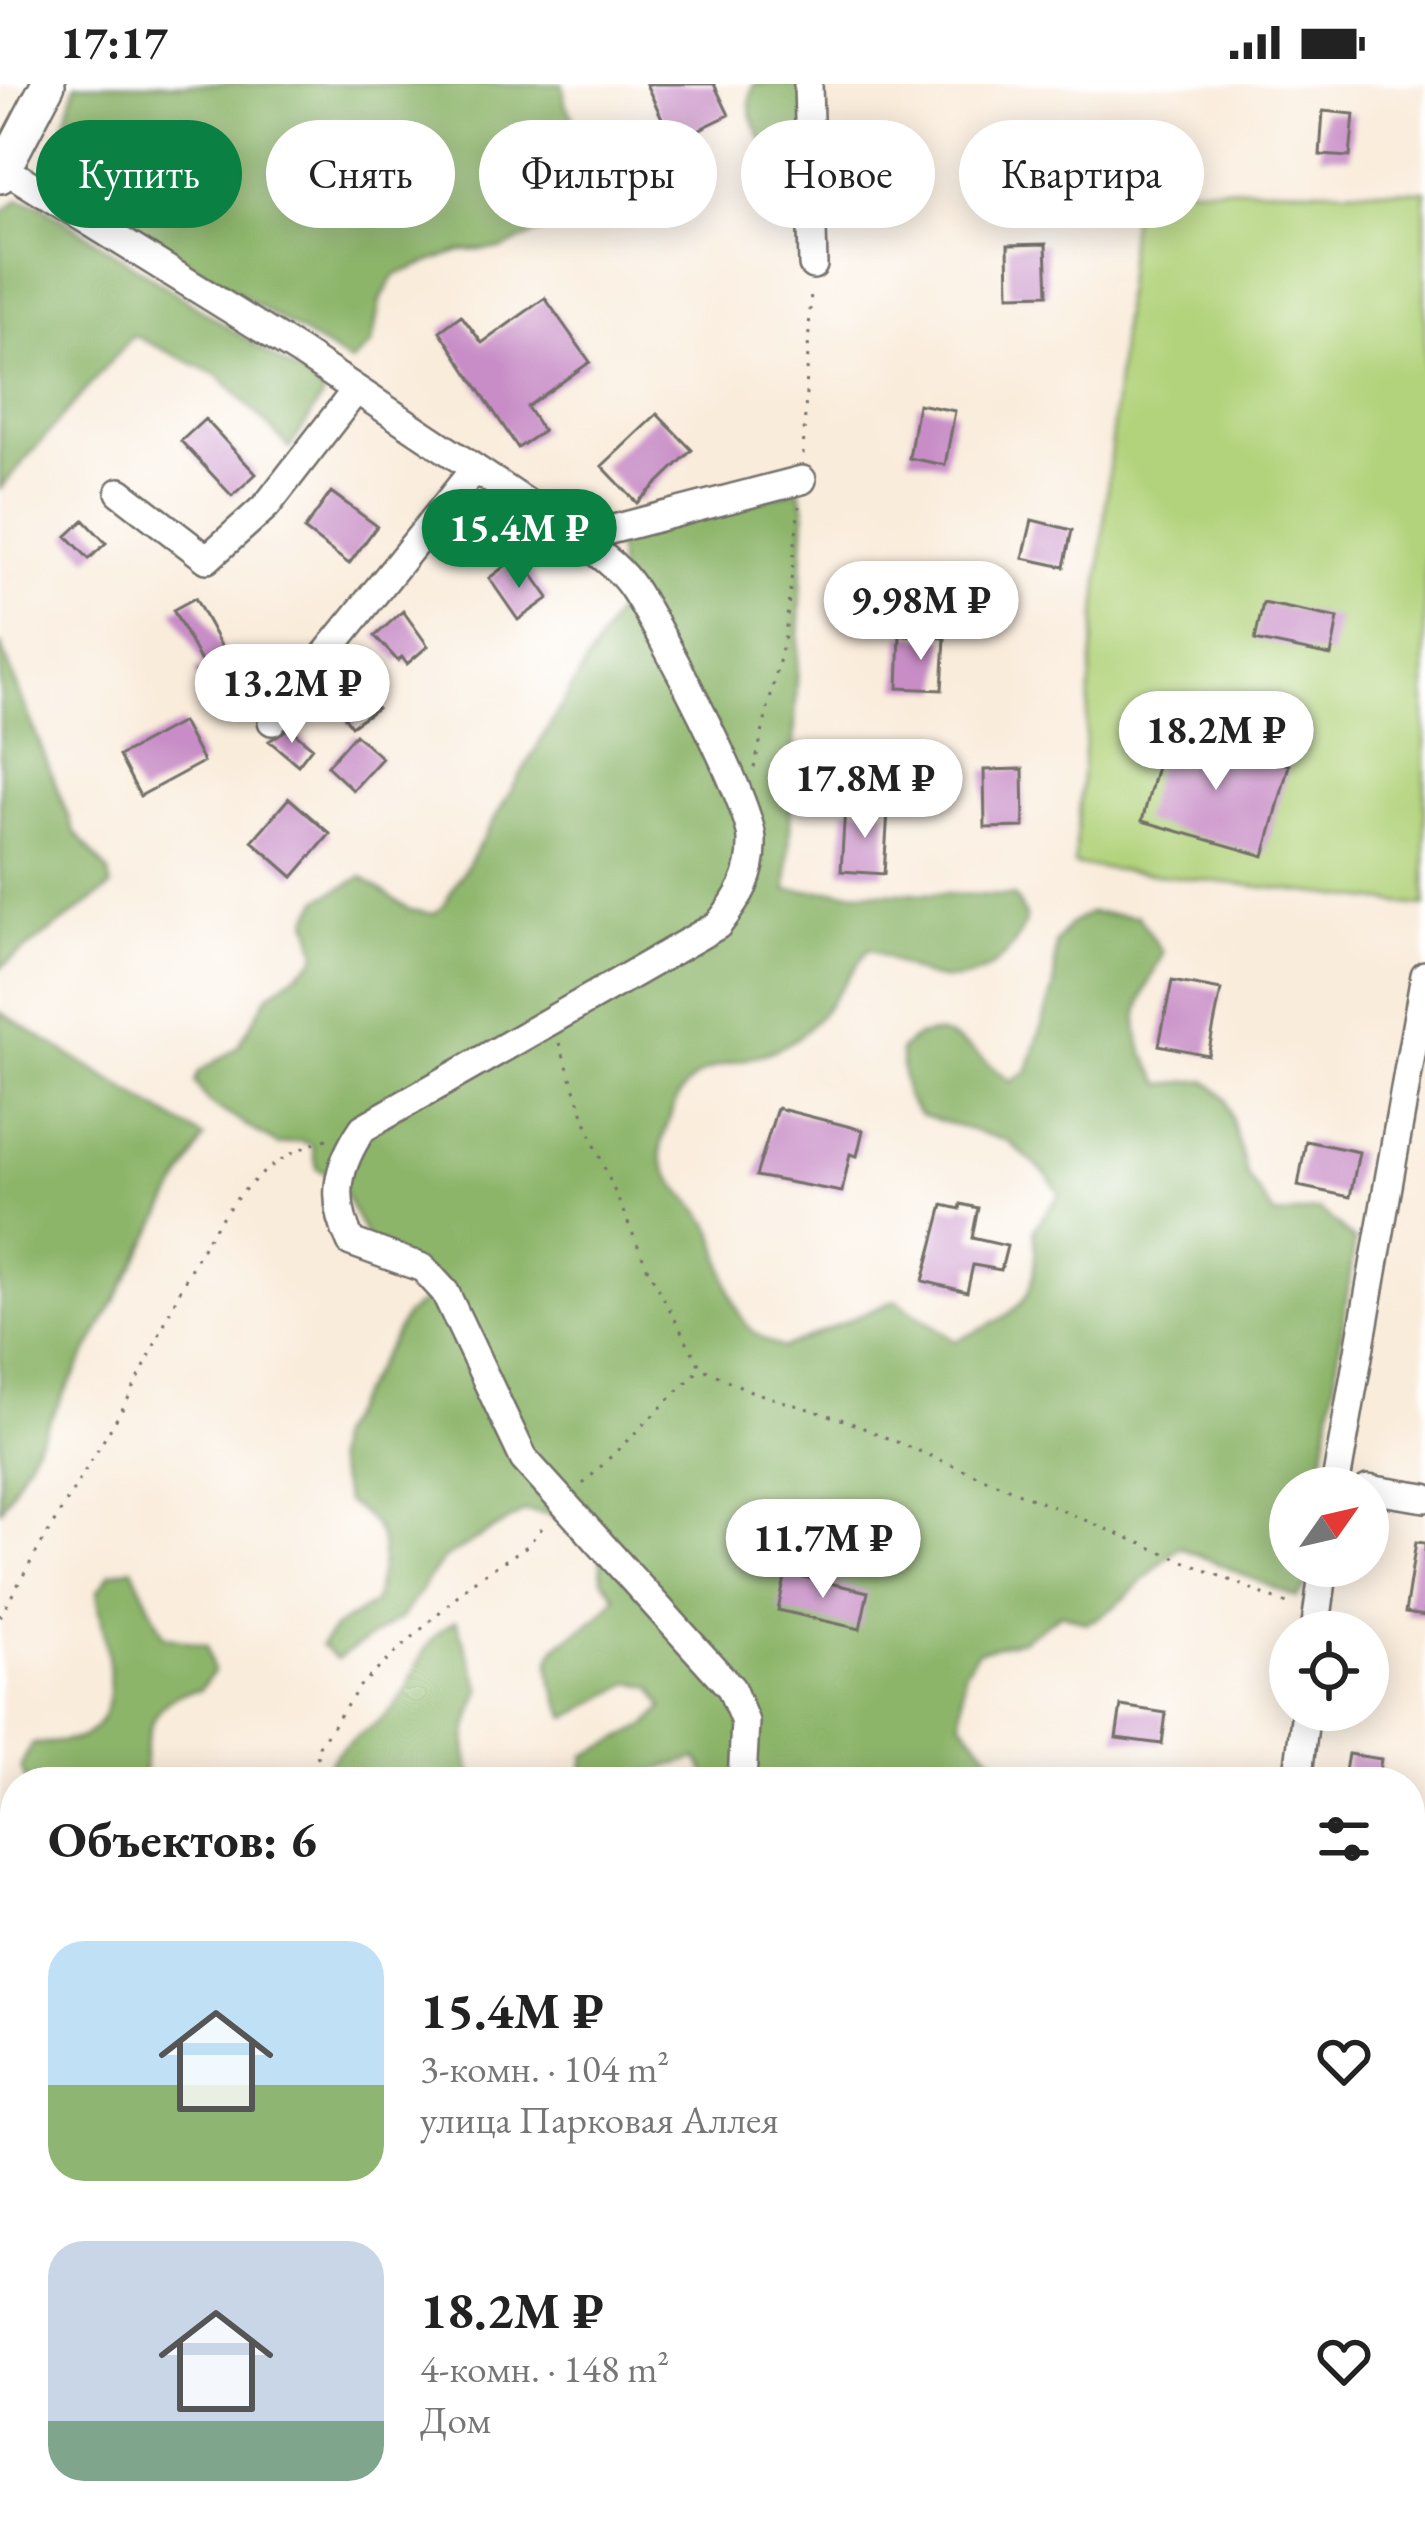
<!DOCTYPE html>
<html lang="ru">
<meta charset="utf-8">
<style>
:root{--surface:#fff;--page:#f2f2f2;--text:#222;--muted:#767676;--accent:#0b8043}
body{margin:0;font-family:"EB Garamond",serif;background:var(--page);color:var(--text);height:100vh;display:flex;flex-direction:column;font-size:45px;white-space:nowrap}
*{box-sizing:border-box;margin:0}
p{font-size:39px;color:var(--muted)}
.icon{flex:none;width:66px;height:66px;fill:none;stroke:currentColor;stroke-width:2;stroke-linecap:round;stroke-linejoin:round}
.map{position:relative;flex:1;overflow:hidden}
.sheet{position:absolute;left:0px;top:1683px;width:1425px;height:771px;display:flex;flex-direction:column;background:var(--surface);border-radius:48px 48px 0 0;box-shadow:0 6px 30px #0003}
.sheet>*{flex:none}
.guide{position:absolute;left:36px;top:36px;width:1353px;height:108px;display:flex;gap:24px}
.needle{width:78px;rotate:56deg}
.buttons{position:absolute;left:1269px;top:1383px;display:grid;gap:24px}
.buttons a{display:grid;place-items:center;width:120px;height:120px;border-radius:50%;background:var(--surface);box-shadow:0 6px 30px #0003;font-size:60px}
.price{position:absolute;translate:-50% -102px;padding:0 27px;border-radius:42px;background:#fff;color:#222;font-size:39px;line-height:78px;filter:drop-shadow(0 3px 6px #0008)}
.price::after{content:'';position:absolute;left:50%;top:72px;width:36px;height:27px;margin-left:-18px;background:inherit;clip-path:polygon(0 0,100% 0,50% 100%)}
.price.current{background:var(--accent);color:#fff}
ul{padding:0;list-style:none}
li{display:flex;align-items:center;gap:36px;height:300px;padding:0 48px}
li span{display:grid;place-items:center;flex:none;width:336px;height:240px;border-radius:36px;color:#555}
li>.icon{margin-inline-start:auto}
span .icon{width:144px;height:144px;fill:#fffc;stroke-width:1}
li b{font-size:51px}
h2{display:flex;justify-content:space-between;align-items:center;height:144px;padding:0 48px;font-size:51px}
.pill{padding:0 42px;border-radius:54px;background:var(--surface);box-shadow:0 6px 30px #0003;font-size:42px;line-height:108px}
.pill.current{background:var(--accent);color:#fff}
.status{display:flex;justify-content:space-between;align-items:center;height:84px;padding:0 60px;background:var(--surface);direction:ltr}
.status svg{height:33px;fill:currentColor}
.map>svg:first-child{display:block}
.green{fill:#b2d37b;stroke:#6e7f53;stroke-width:3}
.forest{fill:#8db56b;stroke:#5c704b;stroke-width:3}
.building{fill:#c88dc6}
.lines{fill:none;stroke-linecap:round;stroke-linejoin:round}
.minor-casing{stroke:#736f69;stroke-width:32}
.major-casing{stroke:#736f69;stroke-width:38}
.path{stroke:#736f69;stroke-width:3;stroke-dasharray:3 9;stroke-linecap:butt}
.minor{stroke:#fff;stroke-width:27}
.major{stroke:#fff;stroke-width:33}
</style>
<div class="status"><b>17:17</b><svg viewBox="0 0 49 12"><path d="M0 12V9h3v3zM5 12V6h3v6zM10 12V3h3v9zM15 12V0h3v12zM26 1h20v11H26zM47 4h2v5h-2z"/></svg></div>
<div class="map">
<svg width="1425" height="2452" viewBox="0 0 1425 2452">
<rect width="100%" height="100%" fill="#fff"/>
<filter id="ink" filterUnits="userSpaceOnUse"><feTurbulence type="fractalNoise" baseFrequency=".00833" numOctaves="2"/><feDisplacementMap in="SourceGraphic" scale="24" xChannelSelector="R" yChannelSelector="G"/><feConvolveMatrix kernelMatrix="1 2 1 2 8 2 1 2 1" color-interpolation-filters="sRGB"/></filter>
<filter id="wash" filterUnits="userSpaceOnUse"><feTurbulence type="fractalNoise" baseFrequency=".004" numOctaves="4" result="noise"/><feDisplacementMap in="SourceGraphic" scale="48" xChannelSelector="R" yChannelSelector="G"/><feGaussianBlur stdDeviation="2.7" result="paint"/><feColorMatrix in="noise" values="0 0 0 0 0 0 0 0 0 0 0 0 0 0 0 0 0 1.4 0 .05"/><feComposite in="paint" operator="in"/></filter>
<g filter="url(#wash)">
<rect width="100%" height="100%" fill="#f9ecdb"/>
<!-- green -->
<path class="green" d="M1134,102L1425,107V822L1074,781Z"/>
<!-- forest -->
<path class="forest" d="M76,0H563L565,20L580,45L564,86L562,127L540,148L502,165L460,167L395,191L380,217L372,260L351,279L83,114L59,81L69,67L58,62Z
M754,0H823L819,133L797,152L783,147C773,121 774,97 768,72C760,44 742,31 754,0Z
M19,115L40,120L316,301L323,312L290,364L219,292L133,251L0,405V129Z
M800,406L805,425L787,806L1014,812L1026,832C1018,873 974,905 931,893C910,888 889,874 869,865C846,893 822,938 792,957C742,988 688,967 669,1036C666,1046 659,1060 661,1071C667,1105 706,1121 716,1155C730,1202 730,1247 783,1264L896,1216L955,1257C1019,1229 1042,1219 1034,1145L1060,1110L1046,1090L1008,1057L920,1031L906,1012L900,967C937,923 976,971 1011,998L1028,986L1054,903L1056,859L1069,841L1089,829L1138,832L1163,869C1134,928 1124,943 1162,1000L1206,996L1226,1015L1247,1091L1275,1132L1320,1126L1355,1157L1319,1404H1290V1482H1310L1311,1496L1297,1514L1180,1463C1146,1488 1124,1525 1086,1539L1062,1529L1022,1556L978,1567L964,1588L961,1637L1013,1698H711L697,1674L624,1695H582L585,1672L649,1640L663,1623L652,1603L632,1598L567,1634C522,1544 575,1569 616,1512L602,1495L600,1471L587,1451L549,1430L525,1427L443,1475L401,1534L337,1575L321,1562L334,1544L374,1519C384,1471 394,1445 346,1418L333,1375L335,1353L406,1231L445,1200L367,1154L337,1096L317,1084L312,1061L301,1057L278,1061L208,1018L195,998L199,988L238,963L268,911L314,876L317,867L308,835L320,815L362,793L410,826L434,830L443,822L622,519L616,452Z
M0,559L74,747L109,789L111,803L0,884Z
M0,928L204,1054L0,1427Z
M132,1484L164,1552L207,1561L213,1588L200,1606C151,1609 142,1655 145,1698H26L21,1682L32,1660C46,1659 65,1659 79,1654C131,1634 102,1550 97,1508L110,1490Z
M456,1537L481,1605C469,1638 458,1661 474,1695L490,1698H323C330,1658 368,1652 392,1625C419,1594 417,1555 456,1537Z
M0,1981L15,1986V2143L0,2159Z
M15,2295V2439H806L811,2452H0V2301Z"/>
<g id="blocks">
<!-- building -->
<path class="building" d="M646,0H714L729,31L673,58Z
M1323,27L1354,30L1350,73L1320,71Z
M1046,160L1048,210L1009,211L1008,161Z
M545,214L590,278L527,323L543,347L518,364L440,247L461,231L482,259Z
M918,320L955,327L945,381L909,374Z
M657,330L692,366L637,419L602,382Z
M205,335L256,390L232,412L181,357Z
M331,408L377,442L349,480L304,446Z
M84,436L106,459L89,475L67,452Z
M1032,436L1072,446L1064,483L1023,474Z
M509,479L520,494L530,487L549,514L518,536L489,494Z
M195,514L226,571L234,567L244,585L205,606L195,588L204,583L173,526Z
M1263,519L1338,534L1331,572L1255,556Z
M403,527L428,562L407,580L402,573L398,577L375,552Z
M900,551L945,554L942,606L898,604Z
M358,596L377,624L351,642L332,614Z
M182,638L203,678L140,712L119,672Z
M289,644L312,663L298,681L269,657Z
M1167,646L1289,681L1264,772L1142,737Z
M355,650L382,674L353,706L327,682Z
M1023,685L1024,743L985,744L984,686Z
M289,714L330,750L293,793L252,757Z
M845,724L888,726L884,790L841,787Z
M1172,897L1221,906L1208,971L1159,961Z
M777,1024L863,1046L857,1072L850,1070L842,1108L756,1092Z
M1306,1057L1359,1068L1350,1113L1298,1102Z
M961,1120L978,1124L972,1154L1007,1162L1001,1186L973,1181L967,1208L923,1197L943,1121L960,1125Z
M1416,1458L1425,1459V1532L1405,1529Z
M786,1489L868,1508L860,1545L778,1526Z
M1121,1622L1166,1629L1162,1660L1116,1654Z
M1348,1670L1381,1675L1377,1698L1344,1693Z"/>
</g>
</g>
<g filter="url(#ink)">
<use href="#blocks" fill-opacity="0" stroke="#736f69" stroke-width="3"/>
<g class="lines">
<!-- minor casing -->
<g class="minor-casing">
<path id="minor" d="M808,0L813,181
M0,82L300,268L579,454C598,469 619,483 633,504C658,541 752,720 752,757C753,792 739,814 718,841L363,1044C337,1082 330,1115 351,1158L423,1184L445,1208L524,1375L731,1604L745,1638L742,1698
M120,408L207,475L267,421L356,306
M579,454L802,396
M272,637L473,387
M1335,1404L1425,891
M1368,1405L1425,1414
M1315,1548L1324,1482
M1297,1698L1306,1626
M974,2439L979,2452
M1378,2439L1386,2452"/>
</g>
<!-- major casing -->
<g class="major-casing">
<path id="major" d="M0,92L48,0"/>
</g>
<!-- path -->
<path class="path" d="M803,371L811,206
M754,684L785,552L799,422
M559,959L593,1057L647,1183L701,1284L753,1308L844,1336L1292,1522
M583,1400L700,1285
M0,1533C37,1465 77,1400 117,1334C178,1234 202,1093 327,1055
M313,1698L319,1662L360,1602L472,1498L527,1462L547,1438
M0,2031L15,2027"/>
<!-- minor -->
<use href="#minor" class="minor"/>
<!-- major -->
<use href="#major" class="major"/>
</g>
</g>
</svg>
<div class="buttons">
<a><svg class="needle" viewBox="-14 -14 28 28"><path d="M0-13l5 13h-10z" fill="#e53935"/><path d="M0 13l5-13h-10z" fill="#767676"/></svg></a>
<a><svg class="icon" aria-label="locate" viewBox="0 0 24 24"><circle cx="12" cy="12" r="6"/><path d="M12 2v4M12 18v4M2 12h4M18 12h4"/></svg></a>
</div>
<b class="price current" style="left:519px;top:507px">15.4M ₽</b>
<b class="price" style="left:921px;top:579px">9.98M ₽</b>
<b class="price" style="left:292px;top:662px">13.2M ₽</b>
<b class="price" style="left:1216px;top:709px">18.2M ₽</b>
<b class="price" style="left:865px;top:757px">17.8M ₽</b>
<b class="price" style="left:823px;top:1517px">11.7M ₽</b>
<div class="guide">
<a class="pill current">Купить</a>
<a class="pill">Снять</a>
<a class="pill">Фильтры</a>
<a class="pill">Новое</a>
<a class="pill">Квартира</a>
</div>
<section class="sheet">
<h2>Объектов: 6<svg class="icon" aria-label="filters" viewBox="0 0 24 24"><path d="M4 7h16M4 17h16"/><circle cx="9" cy="7" r="2"/><circle cx="15" cy="17" r="2"/></svg></h2>
<ul>
<li><span style="background:linear-gradient(#bfe0f5 60%,#8fb573 0)"><svg class="icon" aria-label="home" viewBox="0 0 24 24"><path d="M3 11l9-7 9 7M6 9v11h12V9"/></svg></span><div><b>15.4M ₽</b><p>3-комн. · 104 m²</p><p>улица Парковая Аллея</p></div><svg class="icon" aria-label="heart" viewBox="0 0 24 24"><path d="M12 20l-8-8c-3-5 5-10 8-4 3-6 11-1 8 4z"/></svg></li>
<li><span style="background:linear-gradient(#c9d6e8 75%,#7fa58c 0)"><svg class="icon" aria-label="home" viewBox="0 0 24 24"><path d="M3 11l9-7 9 7M6 9v11h12V9"/></svg></span><div><b>18.2M ₽</b><p>4-комн. · 148 m²</p><p>Дом</p></div><svg class="icon" aria-label="heart" viewBox="0 0 24 24"><path d="M12 20l-8-8c-3-5 5-10 8-4 3-6 11-1 8 4z"/></svg></li>
</ul>
</section>
</div>
